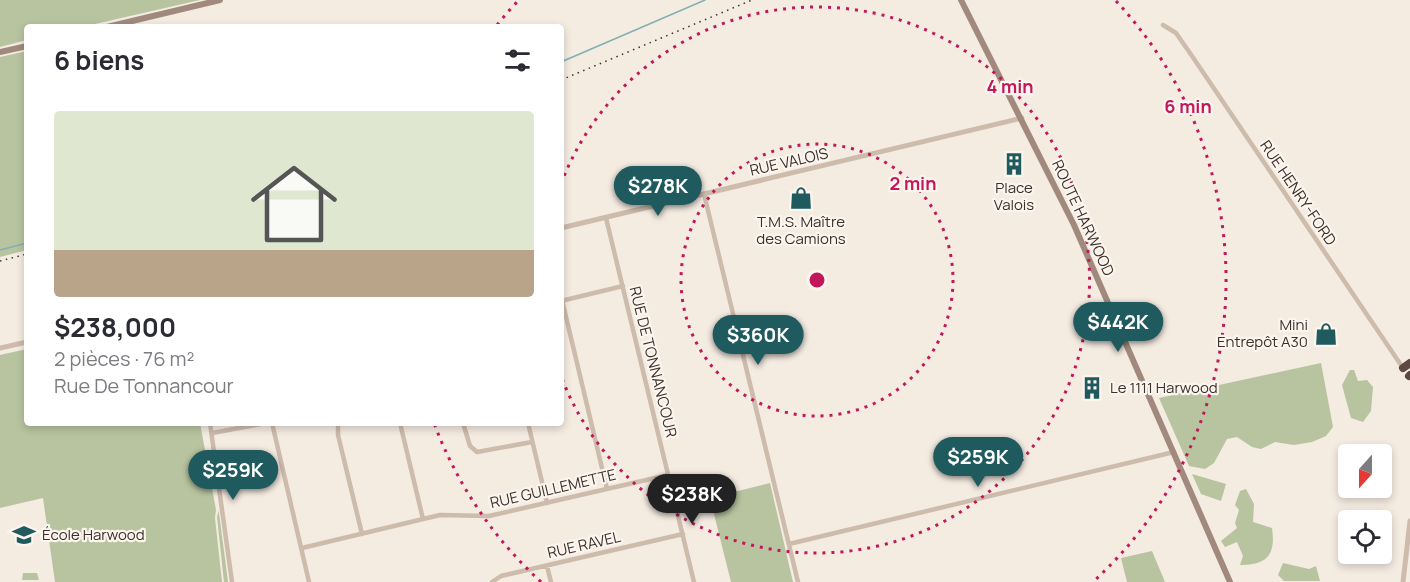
<!DOCTYPE html>
<html lang="fr">
<meta charset="utf-8">
<style>
:root{--surface:#fff;--page:#f7f7f7;--text:#2b2b33;--muted:#7c7c81;--accent:#1f5a5e}
body{margin:0;font-family:Manrope,sans-serif;background:var(--page);color:var(--text);height:100vh;display:flex;flex-direction:column;font-size:22px;white-space:nowrap}
*{box-sizing:border-box;margin:0}
p{font-size:20px;color:var(--muted)}
.icon{flex:none;width:33px;height:33px;fill:none;stroke:currentColor;stroke-width:2;stroke-linecap:round;stroke-linejoin:round}
.map{position:relative;flex:1;overflow:hidden}
.details{position:absolute;left:24px;top:24px;width:540px;height:402px;display:flex;flex-direction:column;background:var(--surface);border-radius:6px;box-shadow:0 3px 9px #0003}
.details>*{flex:none}
.needle{width:39px;rotate:201deg}
.buttons{position:absolute;left:1338px;top:444px;display:grid;gap:12px}
.buttons a{display:grid;place-items:center;width:54px;height:54px;border-radius:6px;background:var(--surface);box-shadow:0 3px 9px #0003;font-size:30px}
.price{position:absolute;translate:-50% -51px;padding:0 14px;border-radius:21px;background:var(--accent);color:#fff;font-size:20px;line-height:39px;filter:drop-shadow(0 2px 3px #0008)}
.price::after{content:'';position:absolute;left:50%;top:36px;width:18px;height:14px;margin-left:-9px;background:inherit;clip-path:polygon(0 0,100% 0,50% 100%)}
.price.current{background:#222;color:#fff}
ul{padding:0;list-style:none}
li{display:grid;align-content:center;gap:12px;height:318px;padding:0 30px}
li span{display:grid;place-items:center;height:186px;border-radius:6px;color:#555}
li>.icon{margin-inline-start:auto}
span .icon{width:108px;height:108px;fill:#fffc;stroke-width:1}
li b{font-size:26px}
h2{display:flex;justify-content:space-between;align-items:center;height:72px;padding:0 30px;font-size:26px}
.map>svg:first-child{display:block}
.green{fill:#b8c4a0}
.lines{fill:none;stroke-linecap:round;stroke-linejoin:round}
.stream{stroke:#7fb0b2;stroke-width:1.5}
.minor{stroke:#cdbbac;stroke-width:4.5}
.tertiary{stroke:#cdbbac;stroke-width:5}
.secondary{stroke:#a18a7d;stroke-width:6}
.motorway{stroke:#5c4a42;stroke-width:8}
.rail{stroke:#3b302b;stroke-width:1.5;stroke-dasharray:1.5 4.5;stroke-linecap:butt}
.ring{fill:none;stroke:#c2185b;stroke-width:3;stroke-dasharray:3 6}
.labels{text-anchor:middle;stroke-width:4.5;stroke-linejoin:round;paint-order:stroke}
.street-label{font-size:15px;fill:#3b302b;stroke:#fbf5ee}
.poi-label{font-size:15px;fill:#3b302b;stroke:#fbf5ee}
.centre{fill:#c2185b;stroke:#fbf5ee;stroke-width:3}
.ring-label{font-size:18px;text-anchor:middle;font-weight:bold;fill:#c2185b;stroke:#fbf5ee;stroke-width:4.5;stroke-linejoin:round;paint-order:stroke}
</style>
<div class="map">
<svg width="1410" height="582" viewBox="0 0 1410 582">
<rect width="100%" height="100%" fill="#f4ebe1"/>
<!-- green -->
<path class="green" d="M0,0H200L82,27H27V40L0,47Z
M27,51V250L0,257V57Z
M27,349V423H200L216,510L215,518L222,582H55L43,498L0,508V355Z
M1321,363L1333,427L1326,436L1312,442L1294,445L1275,442L1261,449L1252,447L1237,437L1227,439L1214,463L1205,469L1189,466L1159,398Z
M1350,370H1354L1358,381L1367,380L1373,387L1371,411L1363,422L1351,418L1342,385Z
M1192,474L1226,484L1221,501L1201,494Z
M770,483L793,582H731L710,498Z
M1246,489L1254,504L1253,522L1272,528C1276,555 1267,565 1240,565L1243,556L1237,542L1225,547L1221,541L1237,528L1235,523L1239,510L1235,505L1240,491Z
M219,510V513L228,582H224L217,517Z
M1152,551L1165,582H1127L1121,558Z
M1283,563L1309,569L1316,566L1320,581H1284L1278,575Z
M37,573L39,580H22L23,573Z"/>
<g class="lines">
<!-- stream -->
<path class="stream" d="M561,62L705,0
M0,250L27,243"/>
<!-- minor -->
<path class="minor" d="M1163,25L1176,33L1192,56L1403,368
M704,194L798,582
M606,218L694,582
M562,300L607,489
M561,301L623,286
M210,423L232,582
M272,423L309,582
M338,423V435L362,534
M400,423L423,519
M463,423L470,446L477,452L532,442
M528,423L547,503
M212,433L266,423
M789,544L1174,452
M302,548L440,515L489,516L668,475
M547,566L551,582
M492,582L501,576L683,534"/>
<!-- tertiary -->
<path class="tertiary" d="M561,228L1022,118
M0,348L27,342
M1403,582L1410,521"/>
<!-- secondary -->
<path class="secondary" d="M961,0L1074,225L1230,582
M107,27L220,0
M0,52L27,46"/>
<!-- motorway -->
<path class="motorway" d="M1403,368L1410,363
M1409,376L1410,375"/>
<!-- rail -->
<path class="rail" d="M561,80L752,0
M0,261L27,254"/>
</g>
<!-- distance rings -->
<g class="ring">
<circle cx="817" cy="280" r="136"/>
<path d="M561 184A273 273 0 1 1 561 376"/>
<path d="M541 582A409 409 0 0 1 434 423M497 25A409 409 0 0 1 518 1M1116 1A409 409 0 0 1 1093 582"/>
</g>
<!-- icons -->
<defs>
<g id="building-bare" transform="scale(1.8)"><path d="M-4-6H4V6H1V3H-1V6H-4ZM-2.5-4.3h1.7v1.8h-1.7ZM.8-4.3h1.7v1.8H.8ZM-2.5-1h1.7V.8h-1.7ZM.8-1h1.7V.8H.8Z" fill="#1f5a5e" stroke="#fbf5ee" stroke-width="2.5" paint-order="stroke"/></g>
<g id="shop-bare" transform="scale(1.8)"><path d="M-5-2.5h2.3a2.7 3.5 0 0 1 5.4 0H5L5.5 6h-11ZM-1.5-2.5h3a1.5 2.3 0 0 0-3 0Z" fill="#1f5a5e" stroke="#fbf5ee" stroke-width="2.5" paint-order="stroke"/></g>
<g id="school-bare" transform="scale(1.8)"><path d="M0-5L7-2L0 1L-7-2ZM-4 1L0 2.5L4 1V4Q0 6-4 4Z" fill="#1f5a5e" stroke="#fbf5ee" stroke-width="2.5" paint-order="stroke"/></g>
</defs>
<g fill-rule="evenodd">
<use href="#building-bare" x="1014" y="164"/>
<use href="#shop-bare" x="801" y="198"/>
<use href="#shop-bare" x="1326" y="334"/>
<use href="#building-bare" x="1092" y="388"/>
<use href="#school-bare" x="24" y="535"/>
</g>
<g class="labels">
<!-- street labels -->
<g class="street-label">
<text transform="translate(789 162) rotate(-13)" y="5">RUE VALOIS</text>
<text transform="translate(1298 193) rotate(56)" y="5">RUE HENRY-FORD</text>
<text transform="translate(1083 218) rotate(65)" y="5">ROUTE HARWOOD</text>
<text transform="translate(653 362) rotate(76)" y="5">RUE DE TONNANCOUR</text>
<text transform="translate(553 489) rotate(-13)" y="5">RUE GUILLEMETTE</text>
<text transform="translate(584 545) rotate(-13)" y="5">RUE RAVEL</text>
</g>
<!-- poi labels -->
<g class="poi-label">
<text x="1014" y="193">Place<tspan x="1014" dy="17">Valois</tspan></text>
<text x="801" y="227">T.M.S. Maître<tspan x="801" dy="17">des Camions</tspan></text>
<text x="1308" y="330" text-anchor="end">Mini<tspan x="1308" dy="17">Entrepôt A30</tspan></text>
<text x="1110" y="393" text-anchor="start">Le 1111 Harwood</text>
<text x="42" y="540" text-anchor="start">École Harwood</text>
</g>
</g>
<circle cx="817" cy="280" r="9" class="centre"/>
<g class="ring-label">
<text x="1010" y="93">4 min</text>
<text x="1188" y="113">6 min</text>
<text x="913" y="190">2 min</text>
</g>
</svg>
<div class="buttons">
<a><svg class="needle" viewBox="-14 -14 28 28"><path d="M0-13l5 13h-10z" fill="#e53935"/><path d="M0 13l5-13h-10z" fill="#7c7c81"/></svg></a>
<a><svg class="icon" aria-label="locate" viewBox="0 0 24 24"><circle cx="12" cy="12" r="6"/><path d="M12 2v4M12 18v4M2 12h4M18 12h4"/></svg></a>
</div>
<b class="price" style="left:658px;top:217px">$278K</b>
<b class="price" style="left:1118px;top:353px">$442K</b>
<b class="price" style="left:758px;top:366px">$360K</b>
<b class="price" style="left:978px;top:488px">$259K</b>
<b class="price" style="left:233px;top:501px">$259K</b>
<b class="price current" style="left:692px;top:525px">$238K</b>
<section class="details">
<h2>6 biens<svg class="icon" aria-label="filters" viewBox="0 0 24 24"><path d="M4 7h16M4 17h16"/><circle cx="9" cy="7" r="2"/><circle cx="15" cy="17" r="2"/></svg></h2>
<ul>
<li><span style="background:linear-gradient(#dfe7d0 75%,#b9a48a 0)"><svg class="icon" aria-label="home" viewBox="0 0 24 24"><path d="M3 11l9-7 9 7M6 9v11h12V9"/></svg></span><div><b>$238,000</b><p>2 pièces · 76 m²</p><p>Rue De Tonnancour</p></div></li>
</ul>
</section>
</div>
